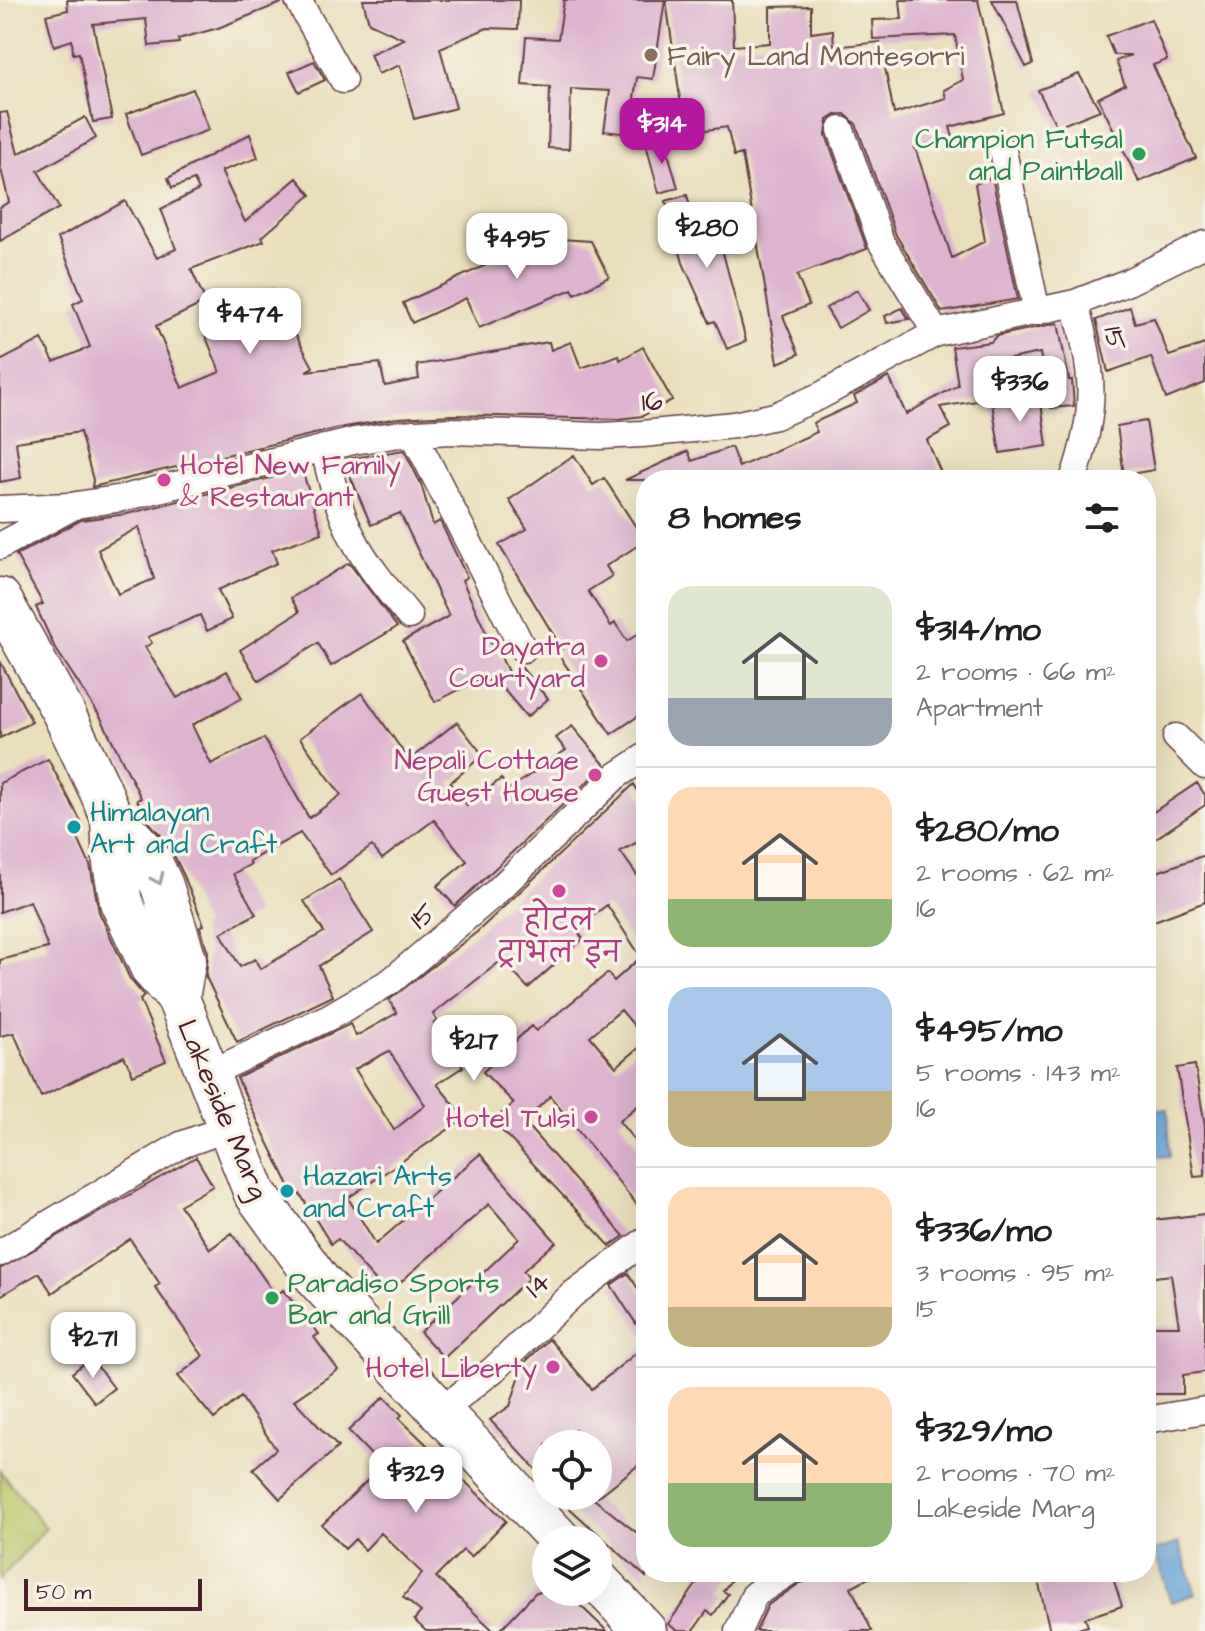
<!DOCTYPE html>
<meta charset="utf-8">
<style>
:root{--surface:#fff;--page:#f2f2f2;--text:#222;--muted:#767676;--line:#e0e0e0;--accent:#b5179e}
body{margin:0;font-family:"Architects Daughter","Playpen Sans Deva",sans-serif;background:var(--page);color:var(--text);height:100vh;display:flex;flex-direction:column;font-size:30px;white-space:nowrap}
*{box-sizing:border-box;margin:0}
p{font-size:26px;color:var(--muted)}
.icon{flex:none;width:44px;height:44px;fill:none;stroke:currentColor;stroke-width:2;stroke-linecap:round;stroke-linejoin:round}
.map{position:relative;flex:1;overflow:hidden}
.sheet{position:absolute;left:636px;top:470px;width:520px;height:1112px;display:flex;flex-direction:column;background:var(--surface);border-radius:32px;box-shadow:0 8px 32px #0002}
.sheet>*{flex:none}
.controls{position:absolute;left:532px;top:1430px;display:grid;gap:16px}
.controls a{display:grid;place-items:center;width:80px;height:80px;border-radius:50%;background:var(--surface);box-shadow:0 8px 32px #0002;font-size:40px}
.scale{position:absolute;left:24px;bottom:20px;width:178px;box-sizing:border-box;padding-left:8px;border:4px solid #4a1f2b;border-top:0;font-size:22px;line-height:28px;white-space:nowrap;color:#4a1f2b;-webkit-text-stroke:6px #f7f3e8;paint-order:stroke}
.price{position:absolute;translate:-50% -68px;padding:0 18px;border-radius:16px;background:#fff;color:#222;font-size:26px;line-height:52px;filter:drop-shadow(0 2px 4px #0008)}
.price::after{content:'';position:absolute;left:50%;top:48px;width:24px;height:18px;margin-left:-12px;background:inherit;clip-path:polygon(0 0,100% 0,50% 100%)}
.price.selected{background:var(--accent);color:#fff}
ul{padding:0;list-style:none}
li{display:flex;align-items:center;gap:24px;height:200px;padding:0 32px}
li+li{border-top:2px solid var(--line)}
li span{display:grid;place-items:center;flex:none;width:224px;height:160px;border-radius:24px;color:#555}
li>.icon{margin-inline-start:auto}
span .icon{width:96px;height:96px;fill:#fffc;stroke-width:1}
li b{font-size:34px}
h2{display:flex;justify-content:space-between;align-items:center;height:96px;padding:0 32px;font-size:34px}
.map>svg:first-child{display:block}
.green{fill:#b8c466;stroke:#817248;stroke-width:2}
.water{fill:#69a7db;stroke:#5a6383;stroke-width:2}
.building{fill:#ddb3cf;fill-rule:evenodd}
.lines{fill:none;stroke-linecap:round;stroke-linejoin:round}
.minor-casing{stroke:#623c41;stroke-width:29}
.primary-casing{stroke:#623c41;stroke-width:45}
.minor{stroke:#fff;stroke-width:26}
.primary{stroke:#fff;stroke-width:42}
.oneway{stroke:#ae9aa0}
.education-dot{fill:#8d6e63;stroke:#f7f3e8;stroke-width:3}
.leisure-dot{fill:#2e9e5b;stroke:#f7f3e8;stroke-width:3}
.hotel-dot{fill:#d1479c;stroke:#f7f3e8;stroke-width:3}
.culture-dot{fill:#0f9aa8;stroke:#f7f3e8;stroke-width:3}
.labels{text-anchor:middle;stroke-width:7;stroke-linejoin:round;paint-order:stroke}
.education-label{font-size:28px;fill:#785e54;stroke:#f7f3e8;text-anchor:start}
.leisure-label{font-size:28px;fill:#27864d;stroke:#f7f3e8;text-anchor:end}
.street-label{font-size:28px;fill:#4a1f2b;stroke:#f7f3e8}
.hotel-label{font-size:28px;fill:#b23c85;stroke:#f7f3e8;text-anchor:end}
.culture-label{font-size:28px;fill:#0d838f;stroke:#f7f3e8;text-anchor:start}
</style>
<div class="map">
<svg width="1205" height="1631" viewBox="0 0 1205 1631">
<rect width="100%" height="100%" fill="#f7f3e8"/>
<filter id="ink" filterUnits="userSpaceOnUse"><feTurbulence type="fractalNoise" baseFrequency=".0125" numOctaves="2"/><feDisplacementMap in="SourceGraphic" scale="16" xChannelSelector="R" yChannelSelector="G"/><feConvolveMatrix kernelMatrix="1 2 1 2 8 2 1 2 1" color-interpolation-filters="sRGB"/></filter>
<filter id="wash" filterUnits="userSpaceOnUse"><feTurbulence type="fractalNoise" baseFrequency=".006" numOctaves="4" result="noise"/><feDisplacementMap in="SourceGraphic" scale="32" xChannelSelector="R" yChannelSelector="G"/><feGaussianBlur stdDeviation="1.8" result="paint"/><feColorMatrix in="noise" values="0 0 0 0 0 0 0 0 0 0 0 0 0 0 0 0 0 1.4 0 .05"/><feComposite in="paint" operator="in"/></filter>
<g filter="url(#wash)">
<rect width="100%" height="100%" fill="#eadfbb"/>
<!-- green -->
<path class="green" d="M0,1471L46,1528L0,1579Z"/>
<!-- water -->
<path class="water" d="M1168,1109L1170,1156L1149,1157L1147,1110Z
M1179,1543L1196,1594L1171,1602L1154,1551Z"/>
<g id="blocks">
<!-- building -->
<path class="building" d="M67,0H281V3L218,28L178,39L179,43L149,46L146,19L93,24L112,119L93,122L79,53L73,54L72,40L54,46L46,15L68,10Z
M363,0H519L518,29L487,28L440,48L456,108L414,119L400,65L378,74L370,54L404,39L369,23Z
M564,0H665L653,79L637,77L629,134L604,131L610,91L571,89L569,149L548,148L550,87L522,85L526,37L558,39Z
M666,0H732L734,46L770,43V7L811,6V33L833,30L834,47L880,42L894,114L946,98L944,90L963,80L955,35L873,39L872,20L902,19L900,0H978L1004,113L950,127L953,137L915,148L952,258L985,241L975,184L992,177L1018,299L942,312L896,235L856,124L845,114L836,115L828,120L826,135L867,249L797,275L809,305L783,316L799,354L778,363L742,154L734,156L727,127L685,133Z
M992,0H1017L1033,64L1026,67Z
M1151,19L1167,60L1153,65L1196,158L1139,182L1098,98L1125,85L1116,61L1131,55H1114L1106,36Z
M314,61L325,80L299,92L289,72Z
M1079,74L1100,110L1057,127L1038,90Z
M193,89L209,130L141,155L126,114Z
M7,112L18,154L85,117L96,138L38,171L59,208L0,241V207L9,202L0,165V113Z
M250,134L258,158L221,171L245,222L297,178L311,195L262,237L264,241L191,269L206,302L156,326L182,388L220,372L202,327L258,304L255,298L271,289L313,367L306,371L380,363L385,386L419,379L417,365L549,342L551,350L571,342L581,368L619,355L620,360L643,347L672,400L642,416L619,419L452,415L398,418L339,428L92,487L93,480L80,432L16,442L21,478L0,482V361L42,339L54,362L90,347L73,304L83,299L58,238L125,201L157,258L176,249L161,209L199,190L194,180L172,188L168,178Z
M664,139L678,188L659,193L646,144Z
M687,195L695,227L715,222L746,341L727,349L715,321L710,323L683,263L666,201Z
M545,238L548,244L560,239L591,241L609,277L575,294L572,289L479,328L466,298L412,323L403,303Z
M857,290L869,310L838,328L826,308Z
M1130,307L1135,323L1154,318L1169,356L1205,344V383L1166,399L1151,357L1108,372L1096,320Z
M902,308L909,319L887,323L885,316Z
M1058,323L1069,380H1072L1074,406L1051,408L1040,353L990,363L995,398L940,407L951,427L927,440L944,480H625L688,451L692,461L731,447L739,467L817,432L813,423L857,403L854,396L889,377L906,414L958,385L952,347L991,342L996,336Z
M1040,396L1047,446L1000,453L992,403Z
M1146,421L1154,470L1124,475L1117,426Z
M404,450L421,484L433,525L440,521L467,577L462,580L494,650L497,649L510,676L521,667L548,699L527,717L494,678L482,684L480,679L435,702L403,641L449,616L400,513L371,525L346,466L347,459Z
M574,455L593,485L604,478L645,541L606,566L612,576L588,591L611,626L615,623L627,641L646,629V711L611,734L557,652L562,649L499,545L527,529L509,500Z
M302,470L322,533L272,550L277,563L218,590L232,619L207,631L200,615L148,637L152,643L145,647L177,698L227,671L242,698L192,725L211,764L264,738L309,818L341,795L300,738L362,693L409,760L457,722L483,755L450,783L467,805L501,779L509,789L566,750L556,738L572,726L605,765L455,906L437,886L467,861L434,820L382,859L372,846L331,875L300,833L249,861L251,864L233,874L256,914L221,933L240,967L255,959L260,969L324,932L304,901L339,879L373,932L319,966L333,996L237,1042L206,977L208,952L200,927L204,925L184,876L168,843L147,820L137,800L141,798L101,718L54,646L36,607L43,604L16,555L81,520L127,514ZM139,527L154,579L118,594L98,550Z
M349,563L397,627L331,666L318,643L259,681L240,650L299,612L291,598Z
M0,661L32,722L0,738Z
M48,759L83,825L74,830L90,865L99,912L130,979L144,996L140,1000L166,1061L133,1075L124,1056L41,1097L14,1033L0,1036V960L48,948L30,901L0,912V783Z
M1197,783L1205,795V805L1146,845V817Z
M634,784L646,806V838L620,851L646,888V1040L621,1010L590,1036L616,1067L646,1042V1099L619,1121L646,1155V1216L550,1096L524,1122L624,1236L610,1246L493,1121L514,1103L483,1072L531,1026L536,1031L608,973L614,981L641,957L607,905L576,929L583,939L528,988L502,960L433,1014L437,1021L434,1023L463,1067L437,1084L465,1118L348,1198L376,1244L480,1154L556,1242L523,1271L529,1278L444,1358L420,1332L519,1239L489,1204L387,1294L338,1239L331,1244L300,1194L295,1198L237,1078L350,1024L356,1036L397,1013L389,1000L477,932ZM389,1051L425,1105L394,1130L355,1069Z
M1205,855V902L1146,924V876Z
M1195,1065L1205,1127V1176L1194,1177L1177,1068Z
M196,1157L213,1186L180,1205L210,1249L232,1233L276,1296L283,1290L319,1334L314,1337L338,1370L294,1400L338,1447L280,1499L253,1469L276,1449L241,1397L214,1419L178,1376L203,1356L155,1287L160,1284L130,1239L52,1293L39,1273L0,1296V1269Z
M1205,1214V1372L1183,1375V1394H1147L1146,1326H1179L1171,1275L1146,1278V1221Z
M628,1273L646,1301V1339L611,1285Z
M549,1339L592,1389L646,1345V1459L598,1497V1444H588L575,1429L559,1444H546V1480L490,1420L510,1406L524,1363Z
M91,1358L114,1388L95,1403L72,1373Z
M384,1397L402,1415L399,1418L506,1521L471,1557L463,1550L436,1577L494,1631H426L414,1620L421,1612L403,1597L422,1573L381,1533L365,1550L355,1539L345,1549L322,1525L382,1466L348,1431Z
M556,1496H590L646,1540V1577Z
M705,1572H737L723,1591L728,1594L713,1615L707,1611L693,1631H678L668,1624Z
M822,1572H880L851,1587L872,1631H756L768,1605L800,1583L824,1577Z
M1036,1572H1111L1122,1606L1085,1618L1088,1626L1071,1631H1050Z
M536,1592H566L607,1631H499Z"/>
</g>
</g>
<g filter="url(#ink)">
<use href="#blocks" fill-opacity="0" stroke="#623c41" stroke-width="2"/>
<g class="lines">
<!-- minor casing -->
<g class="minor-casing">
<path id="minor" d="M298,0L343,80
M841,130L881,242L936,333
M1003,151L1037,312
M413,433L523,649
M324,448C341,529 357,553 409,616
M1073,480C1098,408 1094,375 1075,303
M0,509L69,506
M0,546L76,505L123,498L354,441L400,434L451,431L600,436L642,434L734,425L775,416L820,396L936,333L1075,303L1128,282L1205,244
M1176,737L1205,766
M206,1075L329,1017L391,981L495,893L616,776L646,756
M0,1253L181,1145L228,1128
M439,1412L493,1370L573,1294L646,1240
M1146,1420L1205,1410
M738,1631L755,1594L789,1572"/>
</g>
<!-- primary casing -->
<g class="primary-casing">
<path id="primary" d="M0,599L63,712L100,790L112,818L114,864L121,902L152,969L178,998L255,1193L319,1281L560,1540
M112,818L147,854L162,886L185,959L178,998
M598,1581L645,1631"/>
</g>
<!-- minor -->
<use href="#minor" class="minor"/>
<!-- primary -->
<use href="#primary" class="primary"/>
</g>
<!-- one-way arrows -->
<defs><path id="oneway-chevron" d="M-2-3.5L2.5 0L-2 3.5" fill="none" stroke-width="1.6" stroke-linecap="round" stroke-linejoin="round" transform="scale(2)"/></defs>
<use class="oneway" href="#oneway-chevron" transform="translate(158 879) rotate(66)"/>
</g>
<!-- markers -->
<circle class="education-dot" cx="651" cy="55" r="8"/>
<g class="leisure-dot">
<circle cx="1139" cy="154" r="8"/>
<circle cx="272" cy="1298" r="8"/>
</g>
<g class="hotel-dot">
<circle cx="164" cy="480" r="8"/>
<circle cx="601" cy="661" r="8"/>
<circle cx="595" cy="775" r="8"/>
<circle cx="559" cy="891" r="8"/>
<circle cx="591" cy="1117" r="8"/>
<circle cx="553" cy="1367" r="8"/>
</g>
<g class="culture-dot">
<circle cx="74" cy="827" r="8"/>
<circle cx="287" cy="1191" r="8"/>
</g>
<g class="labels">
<!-- education labels -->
<g class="education-label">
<text x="667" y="65">Fairy Land Montesorri</text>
</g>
<!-- leisure labels -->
<g class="leisure-label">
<text x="1123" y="148">Champion Futsal<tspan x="1123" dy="32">and Paintball</tspan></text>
<text x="288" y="1292" text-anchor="start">Paradiso Sports<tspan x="288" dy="32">Bar and Grill</tspan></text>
</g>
<!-- street labels -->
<g class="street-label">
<text transform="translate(1116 338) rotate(79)" y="10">15</text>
<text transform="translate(652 400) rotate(-6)" y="10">16</text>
<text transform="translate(422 915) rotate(-41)" y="10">15</text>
<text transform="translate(224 1109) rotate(67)" y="10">Lakeside Marg</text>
<text transform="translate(537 1284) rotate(-43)" y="10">14</text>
</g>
<!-- hotel labels -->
<g class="hotel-label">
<text x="180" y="474" text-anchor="start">Hotel New Family<tspan x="180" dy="32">&amp; Restaurant</tspan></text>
<text x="585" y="655">Dayatra<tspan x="585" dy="32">Courtyard</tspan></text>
<text x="579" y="769">Nepali Cottage<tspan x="579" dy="32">Guest House</tspan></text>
<text x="559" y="930" text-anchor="middle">होटल<tspan x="559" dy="32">ट्राभल इन</tspan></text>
<text x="575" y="1127">Hotel Tulsi</text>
<text x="537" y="1377">Hotel Liberty</text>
</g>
<!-- culture labels -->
<g class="culture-label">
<text x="90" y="821">Himalayan<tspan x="90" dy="32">Art and Craft</tspan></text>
<text x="303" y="1185">Hazari Arts<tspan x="303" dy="32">and Craft</tspan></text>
</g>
</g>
</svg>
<div class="controls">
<a><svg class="icon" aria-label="locate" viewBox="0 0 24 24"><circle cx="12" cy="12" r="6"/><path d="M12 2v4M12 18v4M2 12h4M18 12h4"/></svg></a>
<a><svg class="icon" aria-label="layers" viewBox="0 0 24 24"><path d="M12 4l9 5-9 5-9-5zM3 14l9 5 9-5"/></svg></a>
</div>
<div class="scale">50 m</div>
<b class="price selected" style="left:662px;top:166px">$314</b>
<b class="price" style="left:707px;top:270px">$280</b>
<b class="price" style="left:517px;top:281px">$495</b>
<b class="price" style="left:250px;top:356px">$474</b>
<b class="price" style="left:1020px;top:424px">$336</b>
<b class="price" style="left:474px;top:1083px">$217</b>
<b class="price" style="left:93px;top:1380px">$271</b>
<b class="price" style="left:416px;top:1515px">$329</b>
<section class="sheet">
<h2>8 homes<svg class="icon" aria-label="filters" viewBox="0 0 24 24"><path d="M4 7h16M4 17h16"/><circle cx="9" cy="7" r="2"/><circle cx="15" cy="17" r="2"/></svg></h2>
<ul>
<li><span style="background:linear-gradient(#dfe7d0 70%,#9aa5b1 0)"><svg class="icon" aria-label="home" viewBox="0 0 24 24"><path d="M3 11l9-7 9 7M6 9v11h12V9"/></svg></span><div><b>$314/mo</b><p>2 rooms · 66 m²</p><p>Apartment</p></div></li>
<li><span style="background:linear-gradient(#ffd9b3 70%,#8fb573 0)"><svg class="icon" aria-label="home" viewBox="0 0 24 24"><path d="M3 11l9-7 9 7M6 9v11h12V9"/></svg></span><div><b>$280/mo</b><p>2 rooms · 62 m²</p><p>16</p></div></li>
<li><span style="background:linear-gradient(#a9c7e8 65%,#c2b280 0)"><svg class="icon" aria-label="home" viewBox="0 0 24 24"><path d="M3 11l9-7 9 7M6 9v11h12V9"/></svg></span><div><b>$495/mo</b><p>5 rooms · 143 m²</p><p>16</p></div></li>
<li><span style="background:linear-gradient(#ffd9b3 75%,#c2b280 0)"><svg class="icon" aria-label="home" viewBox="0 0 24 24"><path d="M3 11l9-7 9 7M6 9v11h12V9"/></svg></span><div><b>$336/mo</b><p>3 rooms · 95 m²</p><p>15</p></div></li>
<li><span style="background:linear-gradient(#ffd9b3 60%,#8fb573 0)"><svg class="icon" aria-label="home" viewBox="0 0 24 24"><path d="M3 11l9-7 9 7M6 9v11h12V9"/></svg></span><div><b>$329/mo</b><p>2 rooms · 70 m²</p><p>Lakeside Marg</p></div></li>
</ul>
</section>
</div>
